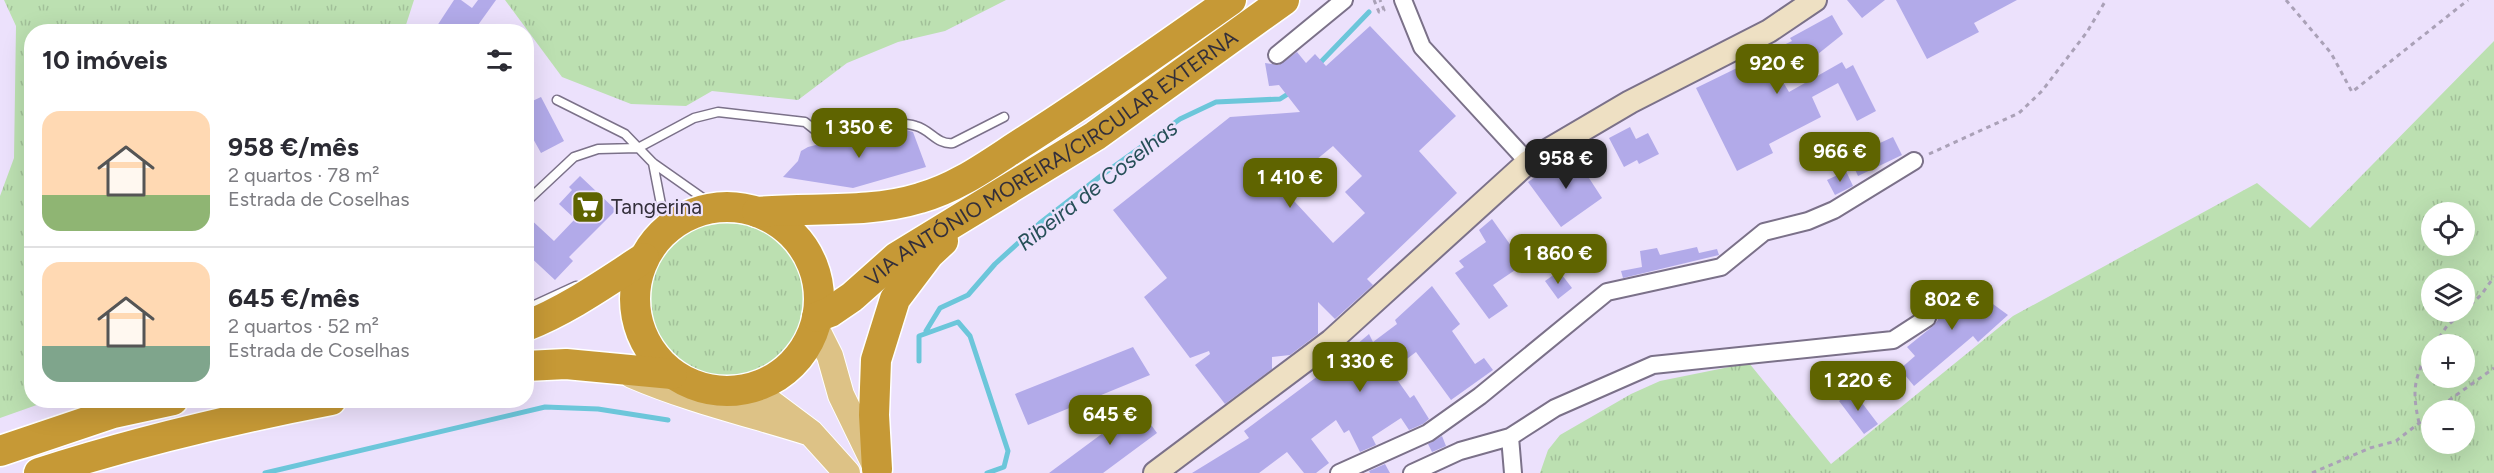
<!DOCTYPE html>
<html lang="pt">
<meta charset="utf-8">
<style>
:root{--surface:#fff;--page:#f7f7f7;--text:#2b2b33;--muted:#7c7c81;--line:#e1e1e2;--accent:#5f6400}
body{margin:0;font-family:Figtree,sans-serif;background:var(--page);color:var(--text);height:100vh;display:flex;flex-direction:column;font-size:22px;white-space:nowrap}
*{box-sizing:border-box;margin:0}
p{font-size:20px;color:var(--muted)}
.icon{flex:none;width:33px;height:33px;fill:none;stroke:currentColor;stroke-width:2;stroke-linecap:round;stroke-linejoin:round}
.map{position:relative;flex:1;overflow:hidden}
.side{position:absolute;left:24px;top:24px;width:510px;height:384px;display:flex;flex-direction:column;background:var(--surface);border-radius:24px;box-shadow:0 6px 24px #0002}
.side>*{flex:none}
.buttons{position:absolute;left:2421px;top:202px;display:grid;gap:12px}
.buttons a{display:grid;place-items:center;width:54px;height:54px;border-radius:50%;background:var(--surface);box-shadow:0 6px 24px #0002;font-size:30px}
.price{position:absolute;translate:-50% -51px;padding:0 14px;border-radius:12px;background:var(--accent);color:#fff;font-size:20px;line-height:39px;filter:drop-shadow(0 2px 3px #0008)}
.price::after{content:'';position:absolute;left:50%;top:36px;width:18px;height:14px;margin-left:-9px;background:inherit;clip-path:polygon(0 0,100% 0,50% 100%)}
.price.current{background:#222;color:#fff}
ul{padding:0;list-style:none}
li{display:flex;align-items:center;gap:18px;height:150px;padding:0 18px}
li+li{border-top:2px solid var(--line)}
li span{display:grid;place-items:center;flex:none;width:168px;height:120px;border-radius:18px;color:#555}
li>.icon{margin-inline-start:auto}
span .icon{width:72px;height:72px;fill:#fffc;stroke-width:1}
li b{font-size:26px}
h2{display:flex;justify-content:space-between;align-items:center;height:72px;padding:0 18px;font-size:26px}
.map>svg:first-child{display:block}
.grass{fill:url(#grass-tufts);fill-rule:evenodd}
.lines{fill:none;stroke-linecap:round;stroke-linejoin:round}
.stream{stroke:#6cc6da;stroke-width:5}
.building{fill:#b2aae9;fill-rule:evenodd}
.lane-casing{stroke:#7b7189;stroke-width:11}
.street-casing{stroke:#7b7189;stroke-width:20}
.secondary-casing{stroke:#7b7189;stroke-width:26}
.primary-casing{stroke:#fff;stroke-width:28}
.highway-casing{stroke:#fff;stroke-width:33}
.path{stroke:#aaa1b7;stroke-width:3;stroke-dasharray:4.5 4.5;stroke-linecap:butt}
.lane{stroke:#fff;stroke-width:8}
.street{stroke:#fff;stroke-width:16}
.secondary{stroke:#eee0c3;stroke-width:22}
.primary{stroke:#ddc286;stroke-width:26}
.highway{stroke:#c69936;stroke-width:30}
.labels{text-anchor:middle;stroke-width:4.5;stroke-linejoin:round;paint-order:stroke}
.street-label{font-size:21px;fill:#332f3a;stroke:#ece1fc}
.poi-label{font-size:21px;fill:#332f3a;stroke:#ece1fc;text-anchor:start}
.water-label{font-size:22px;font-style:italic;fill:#264f58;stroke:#ece1fc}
</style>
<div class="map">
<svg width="2494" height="473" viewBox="0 0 2494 473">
<defs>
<pattern id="grass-tufts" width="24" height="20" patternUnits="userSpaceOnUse" patternTransform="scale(1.5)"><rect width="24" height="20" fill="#bce0b1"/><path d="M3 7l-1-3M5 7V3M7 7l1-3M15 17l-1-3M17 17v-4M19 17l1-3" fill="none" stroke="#a2c099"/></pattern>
</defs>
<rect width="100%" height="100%" fill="#ece1fc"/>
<!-- grass -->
<path class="grass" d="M4,0H414L404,31L32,32V400L48,401L0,418V196L14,158L16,26Z
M505,0H1006L945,31L898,42L847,63L798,100L712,91L686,106L631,104L562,77Z
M2494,41V473H1540L1548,450L1560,435L1631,394L1660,381L1749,363L1831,464L2013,316L2257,183L2310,228ZM2432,213H2464V246H2432ZM2432,279H2464V312H2432ZM2432,345H2464V378H2432ZM2432,411H2464V444H2432Z
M649 299a79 79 0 1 1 158 0a79 79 0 1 1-158 0Z"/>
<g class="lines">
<!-- stream -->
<path class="stream" d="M1318,65L1369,12
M926,331L940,308L968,295L995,264L1040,223L1102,175L1180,119L1216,102L1280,99L1291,92
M919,361V336L958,322L970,336L1008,451L1004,467L987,473
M265,473L545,407L598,409L668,420"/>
</g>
<!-- building -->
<path class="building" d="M454,0H461L472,8L478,0H496L473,32H433Z
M1847,0H1885L1862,18Z
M1896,0H2017L1974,23L1979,32L1927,59Z
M1832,15L1843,34L1783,82L1789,92L1842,62L1846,69L1853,65L1876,111L1857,121L1838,83L1812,97L1821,117L1769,144L1773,153L1737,171L1696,88L1792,41L1790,38Z
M1370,26L1456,116L1419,151L1457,193L1367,279L1373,285L1335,319L1318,302V334L1290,355L1272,357V369L1225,404L1195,365L1210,354L1209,351L1190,358L1144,297L1167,278L1113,210L1230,117L1300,112L1279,85L1269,86L1265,63L1279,65L1297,52L1306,63L1315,54L1326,66ZM1333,146L1362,176L1345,192L1365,213L1333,243L1282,188Z
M541,97L564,141L541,153L526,126V104Z
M1630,127L1636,139L1648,133L1659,154L1639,164L1637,160L1624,167L1609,138Z
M906,130L913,132L926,167L853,188L783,177L798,161L801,151L808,147L859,134Z
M1893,137L1902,155L1858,176L1847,152L1867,143L1869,148Z
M1572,152L1602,198L1561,227L1528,182Z
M1846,171L1853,186L1835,195L1827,180Z
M580,176L616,210L569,257L573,261L555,280L526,253V215L554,241L575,219L559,204L572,190L569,187Z
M1492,219L1524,264L1493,285L1508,306L1489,319L1455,273L1464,267L1459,261L1486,242L1479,230Z
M1697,247L1699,253L1717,249L1719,255L1623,278L1621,271L1642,267L1640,251L1657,248L1660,255Z
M1559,271L1572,288L1558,299L1545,281Z
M1432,286L1460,324L1452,331L1475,364L1484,358L1493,370L1451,400L1416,352L1391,371L1410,398L1414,395L1429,419L1423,424L1409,430L1401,418L1372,437L1376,445L1360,452L1349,430L1344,433L1336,420L1311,439L1329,463L1316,473H1304L1287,452L1259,473H1192L1249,438L1244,431L1330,367L1369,334L1373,342L1397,324L1395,320Z
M1971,288L2008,315L1978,342L1973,336L1914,386L1900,369L1915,356L1907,347L1933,326L1938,320L1937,316L1944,313L1936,299Z
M1133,347L1150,375L1028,425L1015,394Z
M1853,391L1878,424L1864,434L1839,401Z
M1138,407L1157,433L1103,473H1049Z
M1442,436L1446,446L1432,452L1428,444Z
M1385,464L1390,473H1370L1369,471Z"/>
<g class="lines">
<!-- lane casing -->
<g class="lane-casing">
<path id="lane" d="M557,100L625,134L653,163L717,208
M653,163L666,230
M526,202L574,157L598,149L638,148L694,118L718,112L805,122L820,134L825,135C848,129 894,119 916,126C931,130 937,145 953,143L1004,117
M526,309L576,286"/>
</g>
<!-- street casing -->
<g class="street-casing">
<path id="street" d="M1403,0L1422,47L1528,162
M1277,55L1344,0
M1510,437L1513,473
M1339,473L1428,433L1480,396L1607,292L1721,267L1764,232L1808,221L1834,210L1914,161
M1412,473L1460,451L1510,437L1555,408L1653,365L1893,340L1927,318"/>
</g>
<!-- secondary casing -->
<g class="secondary-casing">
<path id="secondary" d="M1155,473L1331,341L1528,162L1630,102L1769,31L1815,0"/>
</g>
<!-- primary casing -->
<g class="primary-casing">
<path id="primary" d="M815,326L830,356L841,395L875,465
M632,375C690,400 751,414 811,433
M751,388L811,433L847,473"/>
</g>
<!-- highway casing -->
<g class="highway-casing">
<g id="highway">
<circle cx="727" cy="299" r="92"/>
<path d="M757,212C810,207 868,214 920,198C960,187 993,161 1028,139C1097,95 1164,47 1231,0"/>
<path id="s1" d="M817,317L830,312L852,297L897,257L1095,136L1284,0"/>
<path d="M526,326C569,309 605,283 644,258"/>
<path d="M526,366L566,364L672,374"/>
<path d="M0,451L113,413L173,400"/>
<path d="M877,469L874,415L876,360L895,299L929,254L943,241"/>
<path d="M39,473C135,442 232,419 331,400"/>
</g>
</g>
<!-- path -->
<path class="path" d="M1374,0L1379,12L1384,10L1380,0
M2286,0L2331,53L2352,92L2468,0
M1929,154L2019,113L2042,91L2087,32L2106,0
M2464,311L2481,295L2494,277
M2434,345L2447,326L2463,312
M2434,411L2494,368
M2419,423C2412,391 2413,376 2432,349
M2312,473L2370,448L2396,441L2432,413"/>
<!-- lane -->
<use href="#lane" class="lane"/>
<!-- street -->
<use href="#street" class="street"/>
<!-- secondary -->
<use href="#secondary" class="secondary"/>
<!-- primary -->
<use href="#primary" class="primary"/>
<!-- highway -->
<use href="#highway" class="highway"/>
</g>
<!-- icons -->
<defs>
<g id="supermarket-square" transform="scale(1.725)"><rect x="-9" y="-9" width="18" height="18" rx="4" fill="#5f6400" stroke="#ece1fc"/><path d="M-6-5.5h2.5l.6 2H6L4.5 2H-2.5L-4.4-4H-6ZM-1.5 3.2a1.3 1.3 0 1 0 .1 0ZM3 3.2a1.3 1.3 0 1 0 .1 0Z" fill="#fff"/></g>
</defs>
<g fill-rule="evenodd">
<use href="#supermarket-square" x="588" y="207"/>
</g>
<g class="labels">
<!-- street labels -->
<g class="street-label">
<text dy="7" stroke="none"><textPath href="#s1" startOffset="284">VIA ANTÓNIO MOREIRA/CIRCULAR EXTERNA</textPath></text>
</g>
<!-- poi labels -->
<g class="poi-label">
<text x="611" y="214">Tangerina</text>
</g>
<!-- water labels -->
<g class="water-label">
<text transform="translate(1097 185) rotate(-38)" y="8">Ribeira de Coselhas</text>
</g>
</g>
</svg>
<div class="buttons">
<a><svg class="icon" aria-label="locate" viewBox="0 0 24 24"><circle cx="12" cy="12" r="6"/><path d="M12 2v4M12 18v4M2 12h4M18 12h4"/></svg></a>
<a><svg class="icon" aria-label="layers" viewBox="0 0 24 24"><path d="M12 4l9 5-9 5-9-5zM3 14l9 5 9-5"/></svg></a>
<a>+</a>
<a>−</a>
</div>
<b class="price" style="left:1777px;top:95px">920 €</b>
<b class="price" style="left:859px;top:159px">1 350 €</b>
<b class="price" style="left:1840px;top:183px">966 €</b>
<b class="price current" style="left:1566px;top:190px">958 €</b>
<b class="price" style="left:1290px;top:209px">1 410 €</b>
<b class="price" style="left:1558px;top:285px">1 860 €</b>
<b class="price" style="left:1952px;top:331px">802 €</b>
<b class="price" style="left:1360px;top:393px">1 330 €</b>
<b class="price" style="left:1858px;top:412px">1 220 €</b>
<b class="price" style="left:1110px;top:446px">645 €</b>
<section class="side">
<h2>10 imóveis<svg class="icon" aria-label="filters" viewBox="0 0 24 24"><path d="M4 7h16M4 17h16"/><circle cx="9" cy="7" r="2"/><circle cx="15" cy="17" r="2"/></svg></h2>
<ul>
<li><span style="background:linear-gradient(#ffd9b3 70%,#8fb573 0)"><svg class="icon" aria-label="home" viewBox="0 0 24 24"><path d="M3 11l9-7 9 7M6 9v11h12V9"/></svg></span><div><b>958 €/mês</b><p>2 quartos · 78 m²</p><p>Estrada de Coselhas</p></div></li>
<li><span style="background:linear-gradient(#ffd9b3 70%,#7fa58c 0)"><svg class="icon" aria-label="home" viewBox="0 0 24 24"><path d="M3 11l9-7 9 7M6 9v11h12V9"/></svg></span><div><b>645 €/mês</b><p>2 quartos · 52 m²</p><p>Estrada de Coselhas</p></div></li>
</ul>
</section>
</div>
